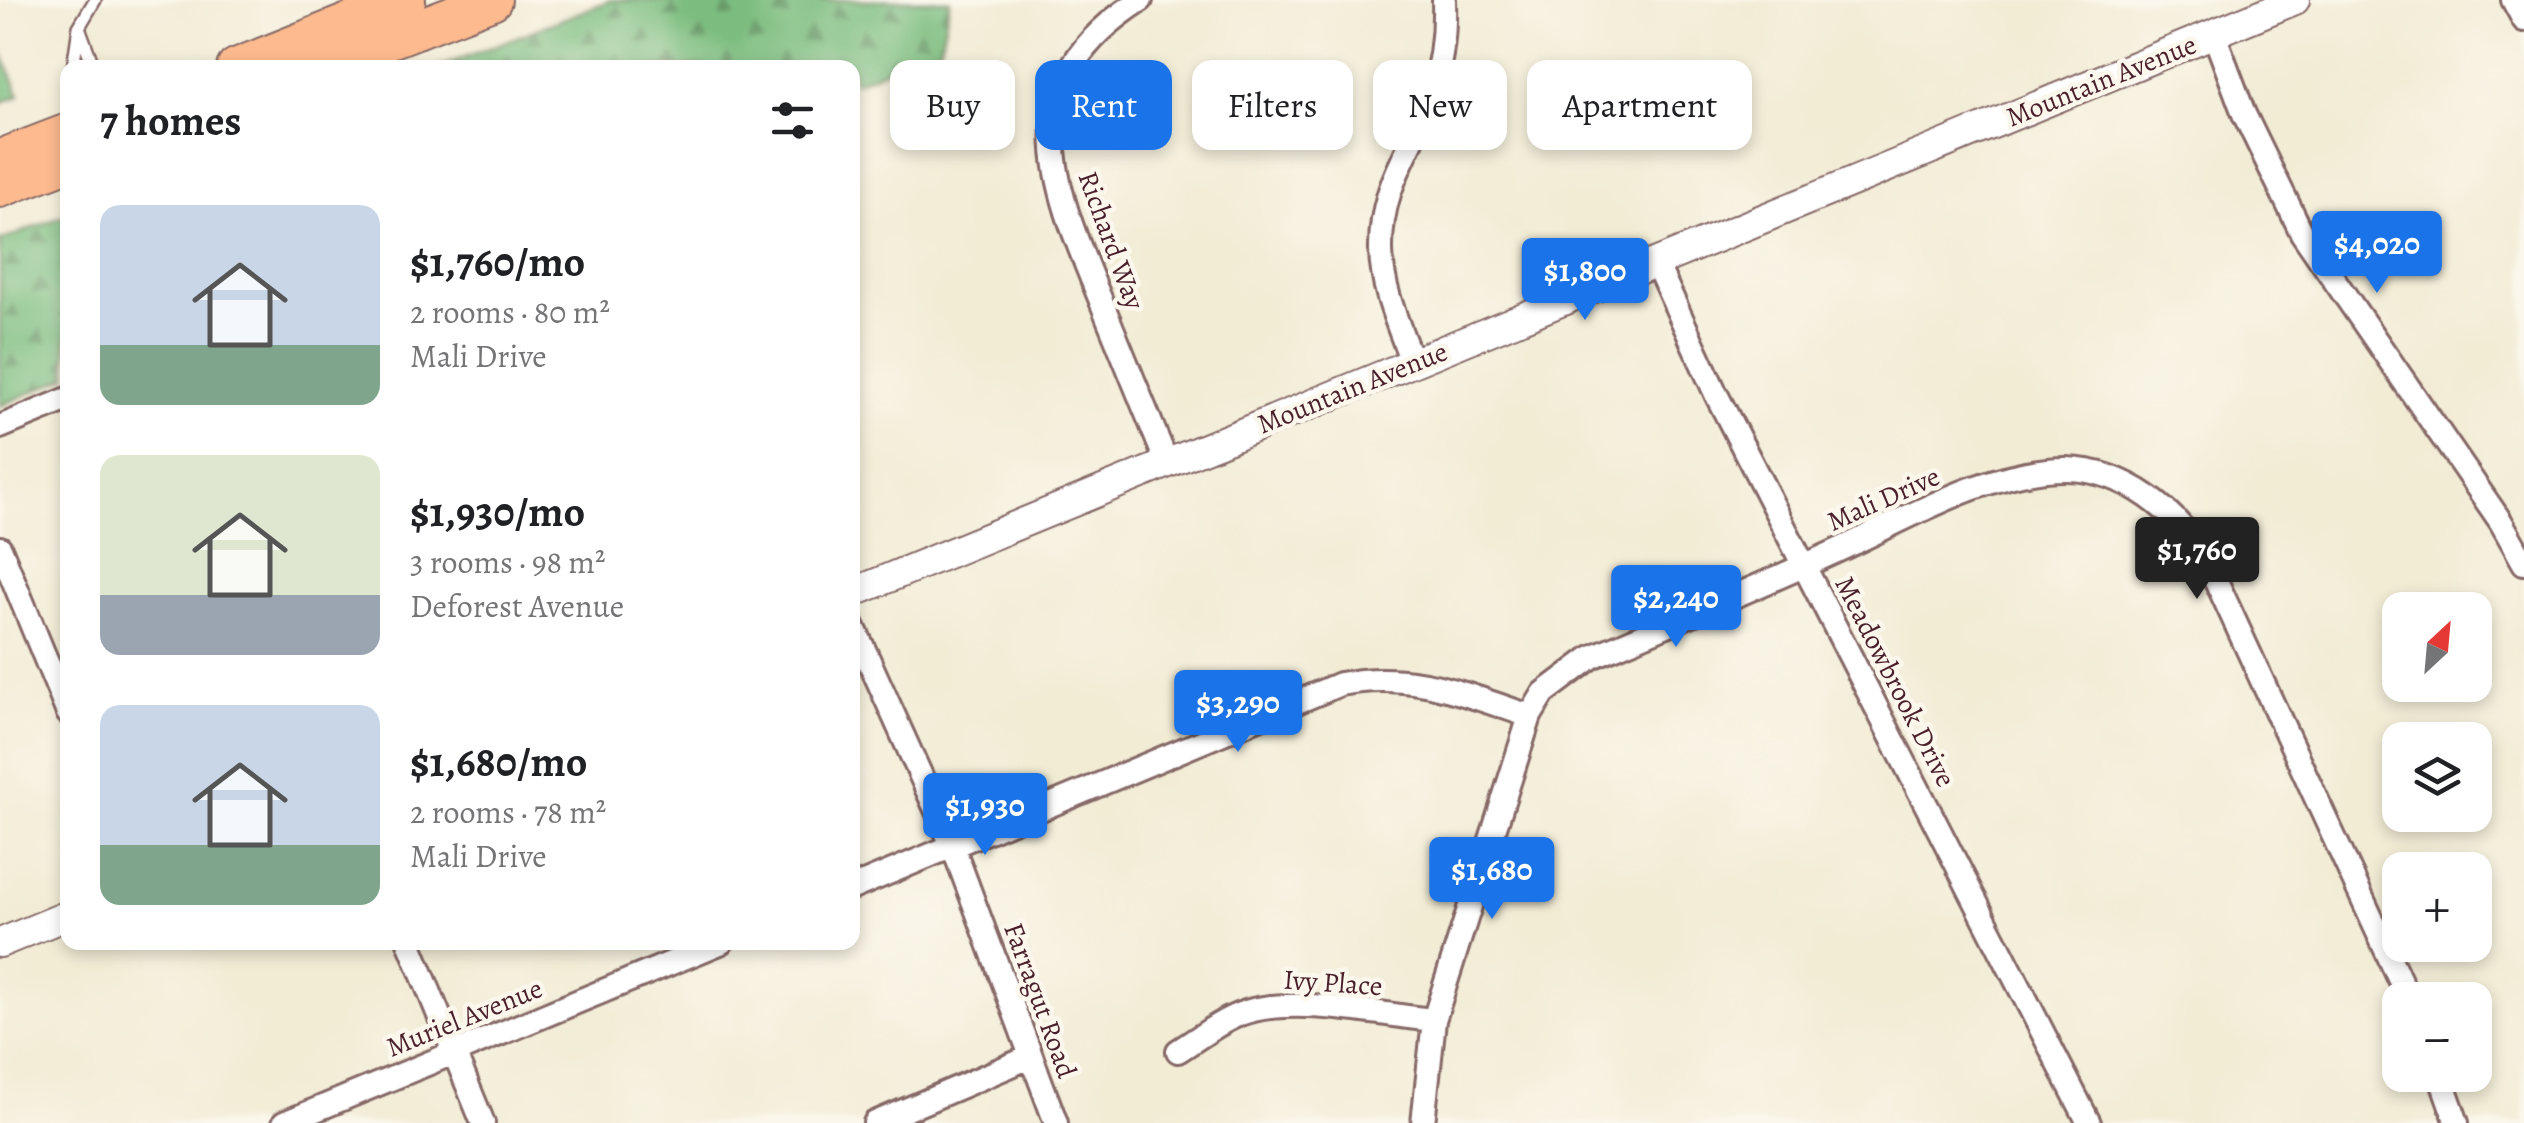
<!DOCTYPE html>
<meta charset="utf-8">
<style>
:root{--surface:#fff;--page:#f6f6f6;--text:#202124;--muted:#757577;--accent:#1a73e8}
body{margin:0;font-family:Alegreya,serif;background:var(--page);color:var(--text);height:100vh;display:flex;flex-direction:column;font-size:38px;white-space:nowrap}
*{box-sizing:border-box;margin:0}
p{font-size:32px;color:var(--muted)}
.icon{flex:none;width:55px;height:55px;fill:none;stroke:currentColor;stroke-width:2;stroke-linecap:round;stroke-linejoin:round}
.map{position:relative;flex:1;overflow:hidden}
.side{position:absolute;left:60px;top:60px;width:800px;height:890px;display:flex;flex-direction:column;background:var(--surface);border-radius:20px;box-shadow:0 5px 15px #0003}
.side>*{flex:none}
.top-card{position:absolute;left:890px;top:60px;width:950px;height:90px;display:flex;gap:20px}
.needle{width:65px;rotate:26deg}
.fabs{position:absolute;left:2382px;top:592px;display:grid;gap:20px}
.fabs a{display:grid;place-items:center;width:110px;height:110px;border-radius:20px;background:var(--surface);box-shadow:0 5px 15px #0003;font-size:50px}
.price{position:absolute;translate:-50% -85px;padding:0 22px;border-radius:10px;background:var(--accent);color:#fff;font-size:32px;line-height:65px;filter:drop-shadow(0 2px 5px #0008)}
.price::after{content:'';position:absolute;left:50%;top:60px;width:30px;height:22px;margin-left:-15px;background:inherit;clip-path:polygon(0 0,100% 0,50% 100%)}
.price.active{background:#222;color:#fff}
ul{padding:0;list-style:none}
li{display:flex;align-items:center;gap:30px;height:250px;padding:0 40px}
li span{display:grid;place-items:center;flex:none;width:280px;height:200px;border-radius:20px;color:#555}
li>.icon{margin-inline-start:auto}
span .icon{width:120px;height:120px;fill:#fffc;stroke-width:1}
li b{font-size:42px}
h2{display:flex;justify-content:space-between;align-items:center;height:120px;padding:0 40px;font-size:42px}
.chip{padding:0 35px;border-radius:20px;background:var(--surface);box-shadow:0 5px 15px #0003;font-size:35px;line-height:90px}
.chip.active{background:var(--accent);color:#fff}
.map>svg:first-child{display:block}
.forest{fill:url(#forest-firs);stroke:#626e55;stroke-width:2.5}
.lines{fill:none;stroke-linecap:round;stroke-linejoin:round}
.service-casing{stroke:#856766;stroke-width:16}
.minor-casing{stroke:#856766;stroke-width:28}
.tertiary-casing{stroke:#856766;stroke-width:32}
.trunk-casing{stroke:#856766;stroke-width:42}
.service{stroke:#fff;stroke-width:11}
.minor{stroke:#fff;stroke-width:22}
.tertiary{stroke:#fff;stroke-width:28}
.trunk{stroke:#fcba8e;stroke-width:38}
.labels{text-anchor:middle;stroke-width:9;stroke-linejoin:round;paint-order:stroke}
.street-label{font-size:28px;fill:#4a1f2b;stroke:#fbf7ec}
</style>
<div class="map">
<svg width="2524" height="1123" viewBox="0 0 2524 1123">
<defs>
<pattern id="forest-firs" width="22" height="20" patternUnits="userSpaceOnUse" patternTransform="scale(2.5)"><rect width="22" height="20" fill="#7bbd7f"/><path d="M5 1l3.5 6h-7zM16 11l3.5 6h-7z" fill="#679968"/></pattern>
</defs>
<rect width="100%" height="100%" fill="#fbf7ec"/>
<filter id="ink" filterUnits="userSpaceOnUse"><feTurbulence type="fractalNoise" baseFrequency=".01" numOctaves="2"/><feDisplacementMap in="SourceGraphic" scale="20" xChannelSelector="R" yChannelSelector="G"/><feConvolveMatrix kernelMatrix="1 2 1 2 8 2 1 2 1" color-interpolation-filters="sRGB"/></filter>
<filter id="wash" filterUnits="userSpaceOnUse"><feTurbulence type="fractalNoise" baseFrequency=".0048" numOctaves="4" result="noise"/><feDisplacementMap in="SourceGraphic" scale="40" xChannelSelector="R" yChannelSelector="G"/><feGaussianBlur stdDeviation="2.25" result="paint"/><feColorMatrix in="noise" values="0 0 0 0 0 0 0 0 0 0 0 0 0 0 0 0 0 1.4 0 .05"/><feComposite in="paint" operator="in"/></filter>
<g filter="url(#wash)">
<rect width="100%" height="100%" fill="#f2ecd5"/>
<!-- forest -->
<path class="forest" d="M611,0H950L940,48L853,83L852,68L440,67Z
M0,48L20,95L0,103Z
M67,214V377L0,406V241Z"/>
</g>
<g filter="url(#ink)">
<g class="lines">
<!-- service casing -->
<g class="service-casing">
<path id="service" d="M79,27L95,0
M73,68L79,27L94,68"/>
</g>
<!-- minor casing -->
<g class="minor-casing">
<path id="minor" d="M1141,0C1009,84 1053,184 1101,301C1123,355 1145,409 1167,463
M2513,0L2524,20
M2214,34L2244,114L2302,233L2501,522L2524,563
M1656,263L1716,394L2089,1123
M1412,362C1399,326 1382,290 1381,251C1380,181 1413,153 1432,92C1442,62 1445,31 1444,0
M0,427L68,399
M0,548L68,713
M852,623L953,847L1056,1123
M852,888L1340,684C1412,670 1463,694 1530,716
M409,942L483,1123
M1178,1051C1199,1038 1223,1019 1246,1012C1298,996 1381,1015 1434,1020
M2440,1075L2457,1123
M284,1123L722,942
M875,1123L1030,1057
M1423,1123L1434,1020L1530,716L1544,693L1592,657C1671,623 1751,590 1830,554C1902,522 1986,469 2066,469C2128,470 2177,512 2207,561L2409,1000"/>
</g>
<!-- tertiary casing -->
<g class="tertiary-casing">
<path id="tertiary" d="M852,593L2295,0
M0,943L68,915"/>
</g>
<!-- trunk casing -->
<g class="trunk-casing">
<path id="trunk" d="M236,68L406,0
M315,68L492,0
M0,159L68,133
M0,188L68,162"/>
</g>
<!-- service -->
<use href="#service" class="service"/>
<!-- minor -->
<use href="#minor" class="minor"/>
<!-- tertiary -->
<use href="#tertiary" class="tertiary"/>
<!-- trunk -->
<use href="#trunk" class="trunk"/>
</g>
</g>
<g class="labels">
<!-- street labels -->
<g class="street-label">
<text transform="translate(2101 80) rotate(-22)" y="10">Mountain Avenue</text>
<text transform="translate(1112 240) rotate(70)" y="10">Richard Way</text>
<text transform="translate(1352 387) rotate(-22)" y="10">Mountain Avenue</text>
<text transform="translate(1883 498) rotate(-24)" y="10">Mali Drive</text>
<text transform="translate(1896 681) rotate(63)" y="10">Meadowbrook Drive</text>
<text transform="translate(1333 982) rotate(4)" y="10">Ivy Place</text>
<text transform="translate(1041 1000) rotate(70)" y="10">Farragut Road</text>
<text transform="translate(464 1017) rotate(-22)" y="10">Muriel Avenue</text>
</g>
</g>
</svg>
<div class="fabs">
<a><svg class="needle" viewBox="-14 -14 28 28"><path d="M0-13l5 13h-10z" fill="#e53935"/><path d="M0 13l5-13h-10z" fill="#757577"/></svg></a>
<a><svg class="icon" aria-label="layers" viewBox="0 0 24 24"><path d="M12 4l9 5-9 5-9-5zM3 14l9 5 9-5"/></svg></a>
<a>+</a>
<a>−</a>
</div>
<b class="price" style="left:2377px;top:296px">$4,020</b>
<b class="price" style="left:1585px;top:323px">$1,800</b>
<b class="price active" style="left:2197px;top:602px">$1,760</b>
<b class="price" style="left:1676px;top:650px">$2,240</b>
<b class="price" style="left:1238px;top:755px">$3,290</b>
<b class="price" style="left:985px;top:858px">$1,930</b>
<b class="price" style="left:1492px;top:922px">$1,680</b>
<div class="top-card">
<a class="chip">Buy</a>
<a class="chip active">Rent</a>
<a class="chip">Filters</a>
<a class="chip">New</a>
<a class="chip">Apartment</a>
</div>
<section class="side">
<h2>7 homes<svg class="icon" aria-label="filters" viewBox="0 0 24 24"><path d="M4 7h16M4 17h16"/><circle cx="9" cy="7" r="2"/><circle cx="15" cy="17" r="2"/></svg></h2>
<ul>
<li><span style="background:linear-gradient(#c9d6e8 70%,#7fa58c 0)"><svg class="icon" aria-label="home" viewBox="0 0 24 24"><path d="M3 11l9-7 9 7M6 9v11h12V9"/></svg></span><div><b>$1,760/mo</b><p>2 rooms · 80 m²</p><p>Mali Drive</p></div></li>
<li><span style="background:linear-gradient(#dfe7d0 70%,#9aa5b1 0)"><svg class="icon" aria-label="home" viewBox="0 0 24 24"><path d="M3 11l9-7 9 7M6 9v11h12V9"/></svg></span><div><b>$1,930/mo</b><p>3 rooms · 98 m²</p><p>Deforest Avenue</p></div></li>
<li><span style="background:linear-gradient(#c9d6e8 70%,#7fa58c 0)"><svg class="icon" aria-label="home" viewBox="0 0 24 24"><path d="M3 11l9-7 9 7M6 9v11h12V9"/></svg></span><div><b>$1,680/mo</b><p>2 rooms · 78 m²</p><p>Mali Drive</p></div></li>
</ul>
</section>
</div>
